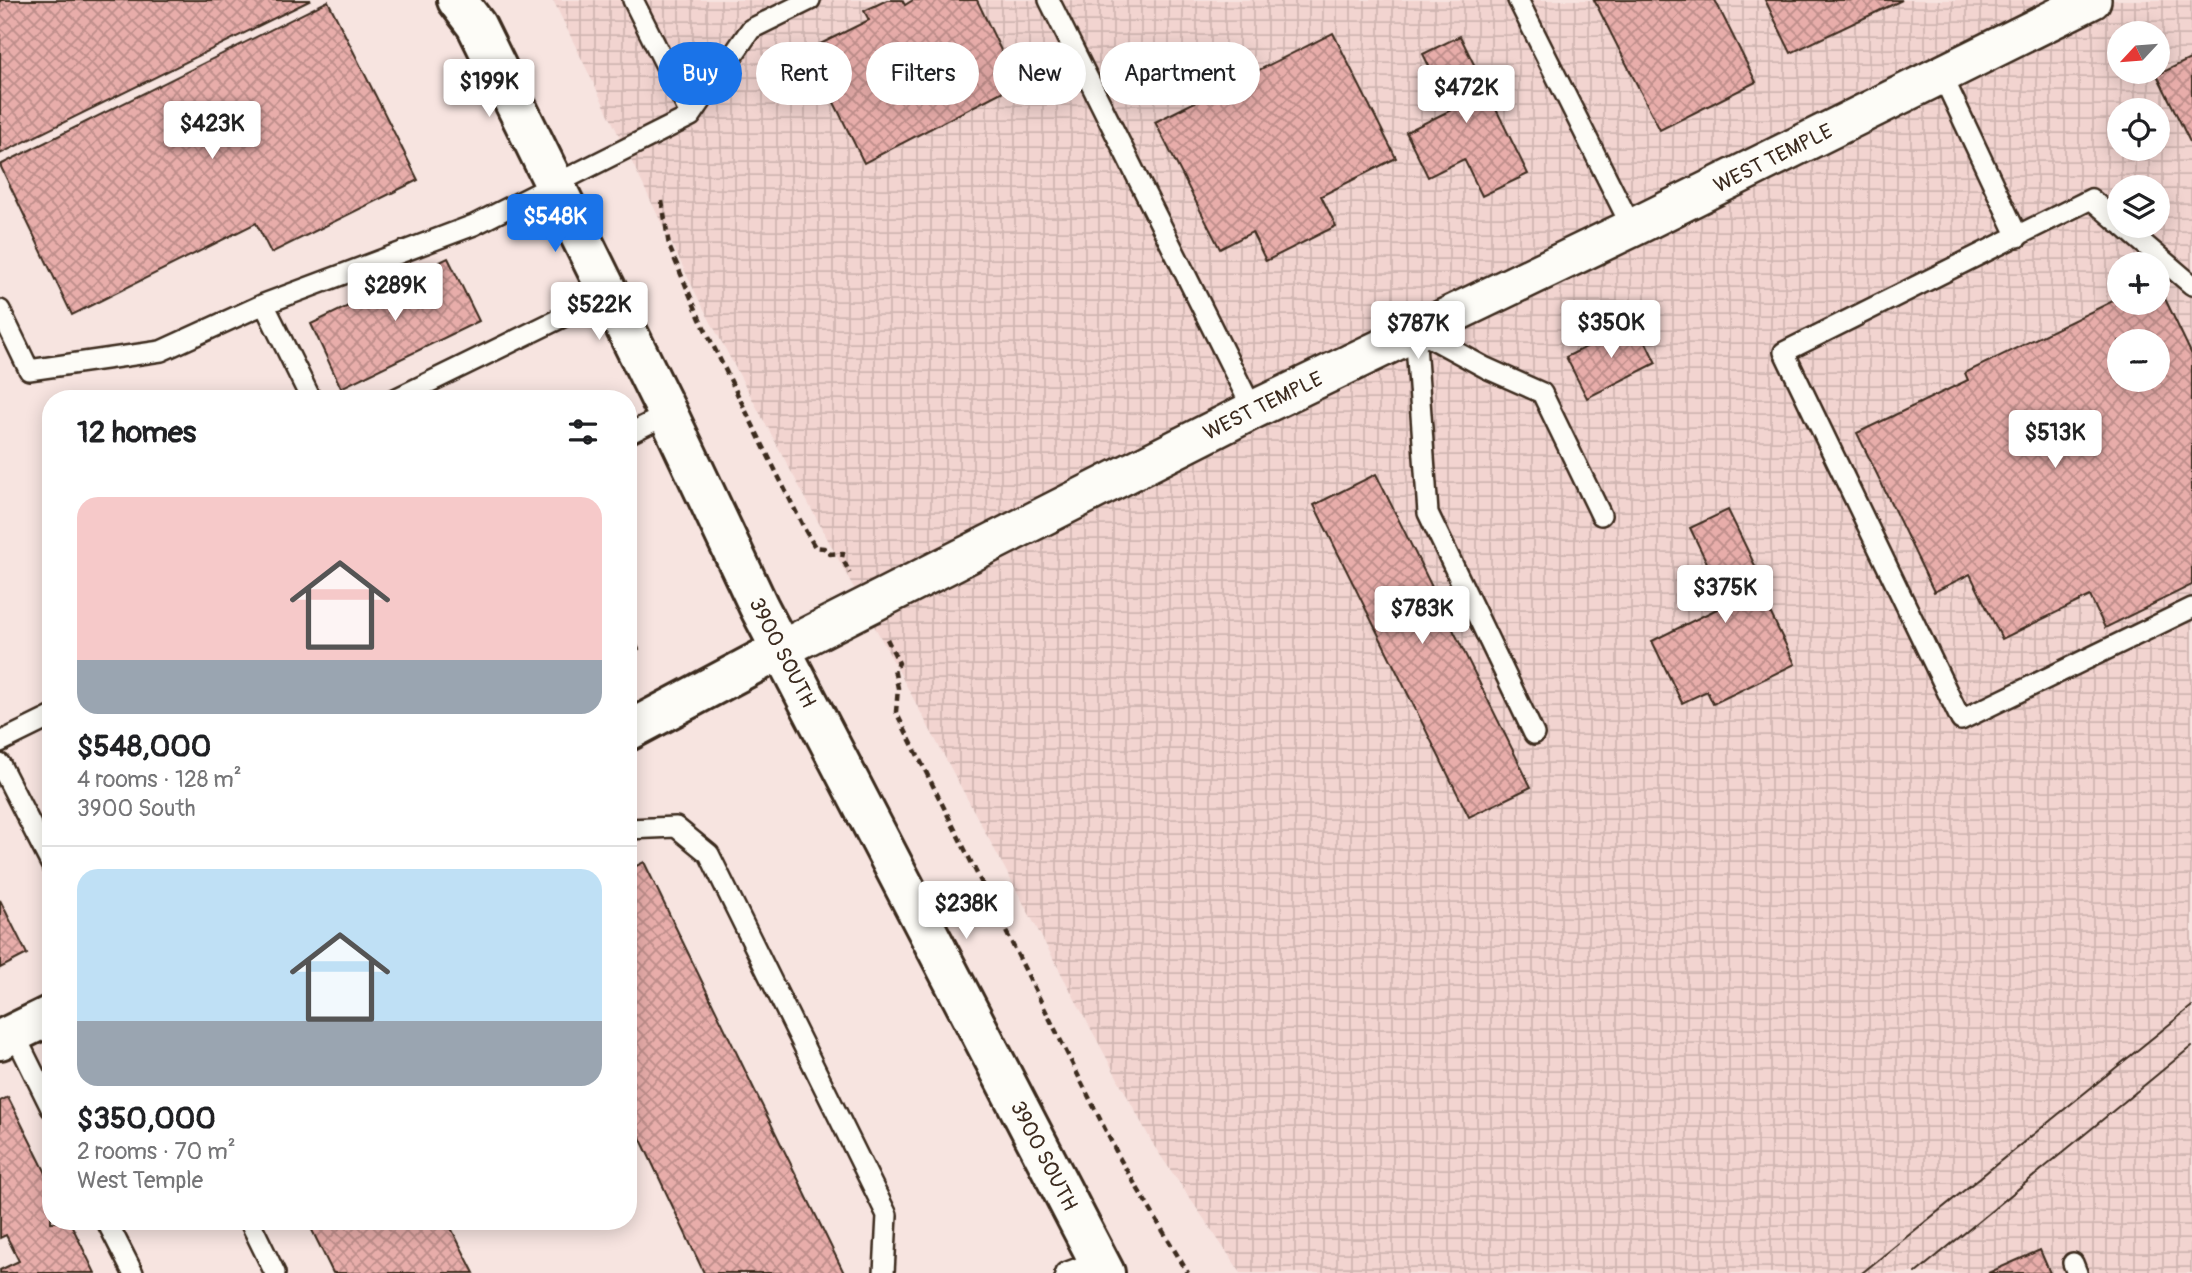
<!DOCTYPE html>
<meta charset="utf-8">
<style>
:root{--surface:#fff;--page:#f2f2f2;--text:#202124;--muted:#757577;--line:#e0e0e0;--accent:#1a73e8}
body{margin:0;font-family:Pangolin,sans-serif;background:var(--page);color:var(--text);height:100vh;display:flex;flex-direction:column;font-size:26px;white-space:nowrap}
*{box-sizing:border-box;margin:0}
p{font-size:23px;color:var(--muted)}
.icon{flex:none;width:38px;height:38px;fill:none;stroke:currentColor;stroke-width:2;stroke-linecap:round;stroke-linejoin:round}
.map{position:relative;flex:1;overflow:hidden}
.side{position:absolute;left:42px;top:390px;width:595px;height:840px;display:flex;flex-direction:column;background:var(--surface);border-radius:28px;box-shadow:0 4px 18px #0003}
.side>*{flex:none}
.top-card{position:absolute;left:658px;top:42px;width:665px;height:63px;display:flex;gap:14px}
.needle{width:46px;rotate:244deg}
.tools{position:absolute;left:2107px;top:21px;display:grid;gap:14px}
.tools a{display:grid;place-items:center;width:63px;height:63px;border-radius:50%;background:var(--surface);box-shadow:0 4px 18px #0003;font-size:35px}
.price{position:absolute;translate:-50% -60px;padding:0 16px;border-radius:7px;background:#fff;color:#222;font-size:23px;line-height:46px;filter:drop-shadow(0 2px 4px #0008)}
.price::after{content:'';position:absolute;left:50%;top:42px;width:21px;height:16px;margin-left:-10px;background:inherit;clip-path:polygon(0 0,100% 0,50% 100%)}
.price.on{background:var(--accent);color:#fff}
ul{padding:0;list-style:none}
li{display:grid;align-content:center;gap:14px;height:371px;padding:0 35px}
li+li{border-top:2px solid var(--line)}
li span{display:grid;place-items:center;height:217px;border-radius:21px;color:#555}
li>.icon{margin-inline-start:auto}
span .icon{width:126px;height:126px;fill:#fffc;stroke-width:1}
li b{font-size:30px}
h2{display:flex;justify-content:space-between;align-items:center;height:84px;padding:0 35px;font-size:30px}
.pill{padding:0 24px;border-radius:32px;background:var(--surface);box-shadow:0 4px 18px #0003;font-size:24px;line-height:63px}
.pill.on{background:var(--accent);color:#fff}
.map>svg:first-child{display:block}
.industrial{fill:url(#industrial-grid);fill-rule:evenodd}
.building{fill:url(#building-cross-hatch);stroke:#3b2a1e;stroke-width:2;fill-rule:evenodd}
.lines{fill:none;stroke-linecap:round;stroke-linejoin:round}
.service-casing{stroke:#3b2a1e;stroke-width:24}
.minor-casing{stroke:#3b2a1e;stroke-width:42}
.tertiary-casing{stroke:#3b2a1e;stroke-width:44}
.secondary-casing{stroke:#3b2a1e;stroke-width:44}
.path{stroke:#3b2a1e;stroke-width:4.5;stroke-dasharray:7 5;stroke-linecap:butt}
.service{stroke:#fdfcf7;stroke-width:19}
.minor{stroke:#fdfcf7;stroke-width:37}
.tertiary{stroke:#fdfcf7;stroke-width:38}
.secondary{stroke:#fdfcf7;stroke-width:38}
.tram{stroke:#3b2a1e;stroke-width:2}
.labels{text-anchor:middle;stroke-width:7;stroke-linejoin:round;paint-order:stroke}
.street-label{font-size:21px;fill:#3b2a1e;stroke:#fdfcf7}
</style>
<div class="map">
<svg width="2192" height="1273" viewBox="0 0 2192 1273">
<defs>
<pattern id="industrial-grid" width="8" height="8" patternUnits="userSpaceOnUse" patternTransform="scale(1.75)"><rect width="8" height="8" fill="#f2d4d0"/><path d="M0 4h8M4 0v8" fill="none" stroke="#d0b6b2"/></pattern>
<pattern id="building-cross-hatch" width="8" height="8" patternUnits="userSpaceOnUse" patternTransform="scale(1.75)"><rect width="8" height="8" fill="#e8adaa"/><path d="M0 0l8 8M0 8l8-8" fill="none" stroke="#bd8d8a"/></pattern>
</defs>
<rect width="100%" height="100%" fill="#f7e4e0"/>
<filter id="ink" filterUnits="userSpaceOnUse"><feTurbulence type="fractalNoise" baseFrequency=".0143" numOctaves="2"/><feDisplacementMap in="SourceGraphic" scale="14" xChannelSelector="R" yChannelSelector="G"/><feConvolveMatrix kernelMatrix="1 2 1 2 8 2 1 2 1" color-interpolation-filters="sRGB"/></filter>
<g filter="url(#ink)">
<!-- industrial -->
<path class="industrial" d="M553,0H2192V1273H1241L1154,1146L699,300ZM2119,33H2158V72H2119ZM2119,110H2158V149H2119ZM2119,187H2158V226H2119ZM2119,264H2158V303H2119ZM2119,341H2158V380H2119Z"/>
<!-- building -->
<path class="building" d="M0,0H311L0,154Z
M887,0H902L905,5L913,0H977L1017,84L864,163L808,50L869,20L864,11Z
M1594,0H1715L1756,82L1660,130Z
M1765,0H1902L1791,53Z
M328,1L418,180L271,253L256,223L72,315L0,165Z
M1333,33L1396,158L1321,196L1336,226L1266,261L1252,232L1220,249L1155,122Z
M1460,36L1528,174L1482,196L1464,159L1428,177L1406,132L1451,110L1423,54Z
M2192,58V146L2157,75Z
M448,258L479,321L341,388L311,324Z
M2158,284L2192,355V585L2105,628L2090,596L2002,639L1970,574L1934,592L1857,433L1968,380L1965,373L2119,298V303H2158ZM2119,341H2158V380H2119Z
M1636,322L1656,363L1587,398L1566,357Z
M1376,474L1531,787L1469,817L1314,505Z
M1728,510L1765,586L1759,589L1795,664L1713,704L1707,691L1682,703L1652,641L1727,604L1690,528Z
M628,627L639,649L628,654Z
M644,862L757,1095L844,1273H704L628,1112V870Z
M0,900L27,954L0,968Z
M8,1097L51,1183V1222H70L95,1273H0V1270L19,1261L6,1235L0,1238V1101Z
M308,1222H448L474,1273H333Z
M2040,1250L2050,1273H1988Z"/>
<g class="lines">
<!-- service casing -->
<g class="service-casing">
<path id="service" d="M633,0L691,116
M1049,0L1253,410
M1518,0L1632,228
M1942,75L2018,237
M2119,223L2091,199L1784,352L1961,720L2192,608
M2123,226L2192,285
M264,304L474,225L691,116L751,29L810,0
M0,310L29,370L161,351L264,304L311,399
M1415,330L1428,513L1534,734
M1416,330L1486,368L1542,393L1601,515
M395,399L608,295
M628,434L668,414
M0,742L51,717
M0,764L51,864
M628,829L676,827L709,854L887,1215L884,1273
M14,1033L51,1108
M107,1222L133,1273
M250,1222L275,1273
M2073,1263L2077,1273
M1065,1273L1097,1261"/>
</g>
<!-- minor casing -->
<g class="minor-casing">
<g id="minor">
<path id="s1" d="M782,649L1253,410L1632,228L2092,0"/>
</g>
</g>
<!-- tertiary casing -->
<g class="tertiary-casing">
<path id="tertiary" d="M628,731L782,649
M0,1040L51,1015"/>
</g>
<!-- secondary casing -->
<g class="secondary-casing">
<g id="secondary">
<path id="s2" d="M457,0L476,25L668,414L759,607L1105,1273"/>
</g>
</g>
<!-- path -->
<path class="path" d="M662,201L669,246L700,319L805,530L815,547L824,548L830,554L843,553L842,558L850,573
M887,639L899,663L894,669L898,688L896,712L1120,1159L1188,1273"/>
<!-- service -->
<use href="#service" class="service"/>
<!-- minor -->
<use href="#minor" class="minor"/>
<!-- tertiary -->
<use href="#tertiary" class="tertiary"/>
<!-- secondary -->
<use href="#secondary" class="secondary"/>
<!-- tram -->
<path class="tram" d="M1862,1273L2192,1006
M1916,1273L2192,1046"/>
</g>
</g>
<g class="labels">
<!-- street labels -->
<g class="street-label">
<text dy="7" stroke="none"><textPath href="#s1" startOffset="1106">WEST TEMPLE</textPath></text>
<text dy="7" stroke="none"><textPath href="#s1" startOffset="539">WEST TEMPLE</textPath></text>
<text dy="7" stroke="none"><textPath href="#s2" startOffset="730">3900 SOUTH</textPath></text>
<text dy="7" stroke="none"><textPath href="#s2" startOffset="1297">3900 SOUTH</textPath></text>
</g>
</g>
</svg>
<div class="tools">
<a><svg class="needle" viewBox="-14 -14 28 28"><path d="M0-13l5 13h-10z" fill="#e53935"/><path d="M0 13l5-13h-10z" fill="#757577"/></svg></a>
<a><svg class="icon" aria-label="locate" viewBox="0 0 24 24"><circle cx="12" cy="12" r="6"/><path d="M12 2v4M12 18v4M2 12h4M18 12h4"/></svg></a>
<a><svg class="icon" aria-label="layers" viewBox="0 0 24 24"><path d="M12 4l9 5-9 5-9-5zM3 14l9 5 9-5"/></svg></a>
<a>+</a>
<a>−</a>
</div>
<b class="price" style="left:489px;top:119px">$199K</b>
<b class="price" style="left:1466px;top:125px">$472K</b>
<b class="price" style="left:212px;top:161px">$423K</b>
<b class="price on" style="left:555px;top:254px">$548K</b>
<b class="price" style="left:395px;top:323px">$289K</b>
<b class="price" style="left:599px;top:342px">$522K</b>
<b class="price" style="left:1611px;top:360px">$350K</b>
<b class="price" style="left:1418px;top:361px">$787K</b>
<b class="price" style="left:2055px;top:470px">$513K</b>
<b class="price" style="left:1725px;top:625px">$375K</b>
<b class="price" style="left:1422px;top:646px">$783K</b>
<b class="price" style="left:966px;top:941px">$238K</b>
<div class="top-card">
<a class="pill on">Buy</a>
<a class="pill">Rent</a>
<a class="pill">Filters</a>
<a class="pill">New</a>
<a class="pill">Apartment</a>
</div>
<section class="side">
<h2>12 homes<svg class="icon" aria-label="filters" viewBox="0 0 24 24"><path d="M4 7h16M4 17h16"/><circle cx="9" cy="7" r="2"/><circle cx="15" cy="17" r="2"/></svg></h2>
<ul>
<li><span style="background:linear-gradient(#f6c9c9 75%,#9aa5b1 0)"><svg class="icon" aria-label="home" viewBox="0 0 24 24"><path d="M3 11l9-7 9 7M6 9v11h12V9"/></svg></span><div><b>$548,000</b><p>4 rooms · 128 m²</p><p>3900 South</p></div></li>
<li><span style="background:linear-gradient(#bfe0f5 70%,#9aa5b1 0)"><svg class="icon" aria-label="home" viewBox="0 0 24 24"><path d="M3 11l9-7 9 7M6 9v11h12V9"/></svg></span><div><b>$350,000</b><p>2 rooms · 70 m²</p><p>West Temple</p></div></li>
</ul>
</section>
</div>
